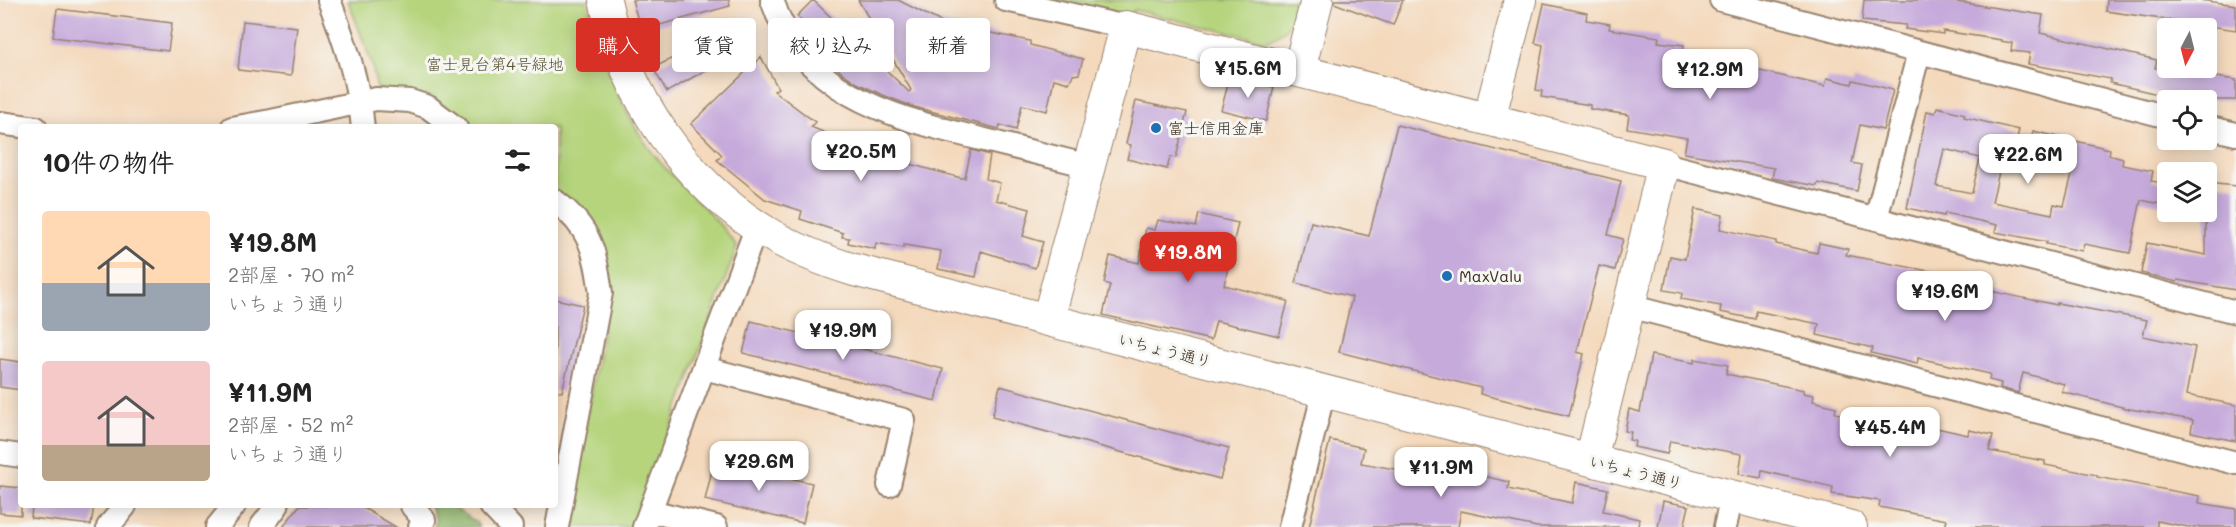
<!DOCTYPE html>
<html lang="ja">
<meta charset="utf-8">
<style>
:root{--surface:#fff;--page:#f2f2f2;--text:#222;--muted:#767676;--accent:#d93025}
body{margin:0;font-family:Mali,"Klee One",sans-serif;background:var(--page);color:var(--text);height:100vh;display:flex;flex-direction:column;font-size:22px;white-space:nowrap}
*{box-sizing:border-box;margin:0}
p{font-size:20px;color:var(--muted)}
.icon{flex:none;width:33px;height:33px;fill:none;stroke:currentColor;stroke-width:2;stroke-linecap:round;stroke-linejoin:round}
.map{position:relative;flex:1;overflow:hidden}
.panel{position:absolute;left:18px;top:124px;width:540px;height:384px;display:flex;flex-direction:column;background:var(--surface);border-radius:6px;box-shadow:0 3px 15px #0003}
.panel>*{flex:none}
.top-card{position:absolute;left:576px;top:18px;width:570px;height:54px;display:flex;gap:12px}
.needle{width:39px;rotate:187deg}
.fabs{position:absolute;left:2157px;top:18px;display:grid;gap:12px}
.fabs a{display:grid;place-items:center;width:60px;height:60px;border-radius:6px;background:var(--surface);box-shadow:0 3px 15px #0003;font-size:30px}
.price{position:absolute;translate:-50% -51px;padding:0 14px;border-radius:12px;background:#fff;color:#222;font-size:20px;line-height:39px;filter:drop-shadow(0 2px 3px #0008)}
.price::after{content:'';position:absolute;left:50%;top:36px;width:18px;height:14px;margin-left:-9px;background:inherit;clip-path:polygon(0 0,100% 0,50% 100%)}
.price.current{background:var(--accent);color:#fff}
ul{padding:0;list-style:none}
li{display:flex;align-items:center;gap:18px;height:150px;padding:0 24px}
li span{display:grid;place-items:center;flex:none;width:168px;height:120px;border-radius:6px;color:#555}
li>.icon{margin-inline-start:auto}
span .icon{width:72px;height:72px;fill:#fffc;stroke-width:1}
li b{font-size:26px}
h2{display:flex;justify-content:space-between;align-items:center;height:72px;padding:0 24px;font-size:26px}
.chip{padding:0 21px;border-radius:6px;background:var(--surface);box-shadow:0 3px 15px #0003;font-size:21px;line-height:54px}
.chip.current{background:var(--accent);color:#fff}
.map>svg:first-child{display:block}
.green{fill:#b5d47b;stroke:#787f4c;stroke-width:1.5}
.forest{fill:#90b66b;stroke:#667044;stroke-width:1.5}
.building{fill:#c6aadb;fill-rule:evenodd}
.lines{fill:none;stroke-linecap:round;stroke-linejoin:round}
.street-casing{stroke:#98826d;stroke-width:26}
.secondary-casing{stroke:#98826d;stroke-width:34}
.street{stroke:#fff;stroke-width:22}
.secondary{stroke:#fff;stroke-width:32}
.poi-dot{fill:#1f6fb2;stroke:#f6f6f2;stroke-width:2}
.labels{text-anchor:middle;stroke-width:6;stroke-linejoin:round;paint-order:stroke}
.park-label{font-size:16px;fill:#5a5435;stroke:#f6f6f2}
.poi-label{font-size:16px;fill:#3b2a1e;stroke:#f6f6f2;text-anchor:start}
.street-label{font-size:16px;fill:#3b2a1e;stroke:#f6f6f2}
</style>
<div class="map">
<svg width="2236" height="527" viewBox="0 0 2236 527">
<rect width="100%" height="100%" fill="#f6f6f2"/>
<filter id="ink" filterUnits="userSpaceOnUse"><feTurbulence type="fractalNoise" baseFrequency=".0167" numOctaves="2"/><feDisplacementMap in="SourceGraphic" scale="12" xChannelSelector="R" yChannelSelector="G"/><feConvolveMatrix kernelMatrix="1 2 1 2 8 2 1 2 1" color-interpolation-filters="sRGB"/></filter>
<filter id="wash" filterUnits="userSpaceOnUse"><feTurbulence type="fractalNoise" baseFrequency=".008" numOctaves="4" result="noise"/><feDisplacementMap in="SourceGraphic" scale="24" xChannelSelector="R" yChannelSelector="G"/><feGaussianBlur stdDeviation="1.35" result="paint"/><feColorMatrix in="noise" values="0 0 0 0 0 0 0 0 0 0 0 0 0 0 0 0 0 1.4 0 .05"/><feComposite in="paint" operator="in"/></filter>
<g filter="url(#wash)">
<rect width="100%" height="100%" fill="#f4d9bc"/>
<!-- green -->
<path class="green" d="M348,0H587C601,57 621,116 660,162C685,191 716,215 737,247L635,527H567L610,290C607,239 595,220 555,190V128L473,127L431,97L377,89L372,64Z
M1044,0H1297C1291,24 1289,32 1265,41L1134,10L1128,18Z"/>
<!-- forest -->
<path class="forest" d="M430,506H452L476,522L479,527H434L436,521Z"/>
<g id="blocks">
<!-- building -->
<path class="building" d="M632,0H729L730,6L641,30Z
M813,0L909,92L911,90L858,0H898L943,23L1030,41V45L1083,59L1079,74L1073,75L1069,83L1054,79L1047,111L1022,105L1016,130L1000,125L999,129L911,106L883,95L857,83L840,71L800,28L805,24L797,16Z
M1334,0H1403L1393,25L1334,3Z
M1864,0H1929L1965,3L2043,15L2040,33L2157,60L2155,68L2236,80V100H2184L2110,83L2111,79L2028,64L2030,53L2011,51L2012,43L2001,41V40L1943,31V34L1905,29L1906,25L1862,21Z
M2107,0H2199L2236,5V30L2210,26V28L2174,27L2175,21L2106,11Z
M1544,4L1587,13L1586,20L1610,24L1609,29L1659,37L1658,42L1684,45L1683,52L1735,62L1734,65L1825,86L1827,78L1852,84L1853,80L1893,90L1883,130L1860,125L1852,163L1862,165L1857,191L1818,183L1817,186L1772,178L1774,168L1684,153L1687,138L1627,128L1629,115L1590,109V105L1541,97L1542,91L1536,90L1543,45L1535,43Z
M57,9L172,23L168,51L53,37Z
M243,21L297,27L291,76L238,70Z
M730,29L736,53L667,92L653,68Z
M761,57L778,88L774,91L815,122L811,127L862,148L863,144L908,155L906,163L961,178H965L971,150L990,155L986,179L1000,183L996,200L1030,209L1023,236L1043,242L1035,268L981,251L976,277L938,269L941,251L904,245V248L876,243L875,249L848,243L849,238L842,237L843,233L800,219L802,211L765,199L717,160L722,155L691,124Z
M1230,77L1274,87L1266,121L1221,110Z
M1136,101L1187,112L1176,158L1170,157L1167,169L1127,159L1131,145L1126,144Z
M1937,107L1965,114L1964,117L2019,130L2011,161L2002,159L1992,202L2052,214L2054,204L2064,206L2076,158L2029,149L2033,131L2110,149L2109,155L2123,159L2122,165L2153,171L2151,181L2168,184L2165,205L2141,200L2130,253L2084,244L2082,251L2046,244L2047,242L1995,232L1997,225L1945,213L1944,216L1907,208L1927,111L1935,113ZM1944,149L1980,158L1972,193L1936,186Z
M1397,125L1621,181L1608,235L1623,239L1615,270L1599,266L1577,352L1584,354L1569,416L1480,394L1481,388L1339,352L1352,297L1296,283L1311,222L1369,236Z
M2206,183L2236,186V290L2178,280L2177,282L2141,273L2147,243L2206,255Z
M1695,209L1723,215L1720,229L1776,241V244L1817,253L1819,243L1848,249L1846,255L1986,282L1985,290L2057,305V303L2147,320L2143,336L2195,347L2186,395L2236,405V441L2191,432L2193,420L2130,409L2062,392L2064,384L2023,373L2018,393L2000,388L2001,383L1989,380L1990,374L1918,358L1917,364L1871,353L1873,348L1817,335L1819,324L1756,311L1755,319L1720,312L1721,306L1681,299L1682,293L1664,290L1670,256L1685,259Z
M1199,214L1238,223L1224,285L1288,301L1279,336L1216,321L1211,340L1103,315L1110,285L1104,283L1110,256L1139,263L1146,228L1155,230L1158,220L1196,227Z
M555,299L583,305L562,392L555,391Z
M751,321L943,369L936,401L743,353Z
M1651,355L1694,363L1695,359L1728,365L1726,374L1804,390L1803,393L1814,395L1813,401L1836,407L1835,413L1898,425L1899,421L1919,424L1968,435L1969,430L1993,435L1989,451L2045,461V465L2097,475V477L2200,496L2199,503L2236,509V527H2188L2157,521V527H1945L1947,520L1879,507L1880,501L1832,494L1833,487L1762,471L1761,478L1739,474L1742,454L1670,441L1667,454L1634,447L1635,441L1629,440L1631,432L1625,431L1629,409L1640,412Z
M0,359L21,362V390L0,387Z
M1000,386L1229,448L1220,479L992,417Z
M1330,440L1364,448L1361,463L1416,473L1419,459L1439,463V466L1509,482L1508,489L1572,503L1576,482L1608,489L1603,511L1639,519L1638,527H1537L1461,511L1458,527H1309Z
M714,461L812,483L803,523L705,500Z
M0,486L21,488V515L0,513Z
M1663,501L1689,506L1684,527H1658Z
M32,506H94L91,525L31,518Z
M299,506H360L396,527H283Z"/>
</g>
</g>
<g filter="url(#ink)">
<use href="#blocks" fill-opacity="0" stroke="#98826d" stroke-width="1.5"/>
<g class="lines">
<!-- street casing -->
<g class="street-casing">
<path id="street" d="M329,0C345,42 359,83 363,128
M772,0C802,91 885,115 969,136C1009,146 1049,156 1089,166
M1006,0L1126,27
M1721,0L2168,117
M0,123L36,128
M2206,127L2236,134
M232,128L271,121L376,99L410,101L428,107L456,128
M1664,164L2236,312
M555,201C591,228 595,251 601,293L557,527
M1876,219L1919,52
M1629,306L2236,463
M704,368L904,420L889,485
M0,453L21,456
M412,506L424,520L420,527
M491,506L511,527
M650,511L716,527
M108,527L125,506
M217,527L234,506
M261,527L277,506
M644,527L757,226
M1290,527L1324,391
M1725,527L1732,496"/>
</g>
<!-- secondary casing -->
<g class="secondary-casing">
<path id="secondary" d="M605,0C625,95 685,184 769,234C796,250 825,261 854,270L1851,527
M1299,70L1317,0
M1489,119L1520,0
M1048,320L1126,27L1664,164L1591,460"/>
</g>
<!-- street -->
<use href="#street" class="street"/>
<!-- secondary -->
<use href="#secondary" class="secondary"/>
</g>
</g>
<!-- markers -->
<g class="poi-dot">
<circle cx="1156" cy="128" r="6"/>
<circle cx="1447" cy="276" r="6"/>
</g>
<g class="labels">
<!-- park labels -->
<g class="park-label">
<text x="495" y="70">富士見台第4号緑地</text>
</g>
<!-- poi labels -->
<g class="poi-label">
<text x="1168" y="134">富士信用金庫</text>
<text x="1459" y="282">MaxValu</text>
</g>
<!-- street labels -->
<g class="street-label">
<text transform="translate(1165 350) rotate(14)" y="6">いちょう通り</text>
<text transform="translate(1636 472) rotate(14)" y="6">いちょう通り</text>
</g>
</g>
</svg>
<div class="fabs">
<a><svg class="needle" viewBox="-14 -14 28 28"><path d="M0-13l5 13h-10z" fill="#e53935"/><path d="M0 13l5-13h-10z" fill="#767676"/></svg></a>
<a><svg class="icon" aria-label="locate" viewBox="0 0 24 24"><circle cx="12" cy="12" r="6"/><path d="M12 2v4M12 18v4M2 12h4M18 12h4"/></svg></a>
<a><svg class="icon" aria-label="layers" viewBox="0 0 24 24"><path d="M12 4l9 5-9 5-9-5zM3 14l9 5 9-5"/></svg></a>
</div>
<b class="price" style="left:1248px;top:99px">¥15.6M</b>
<b class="price" style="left:1710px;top:100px">¥12.9M</b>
<b class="price" style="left:861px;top:182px">¥20.5M</b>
<b class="price" style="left:2028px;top:185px">¥22.6M</b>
<b class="price current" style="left:1188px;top:283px">¥19.8M</b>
<b class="price" style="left:1945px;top:322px">¥19.6M</b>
<b class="price" style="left:843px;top:361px">¥19.9M</b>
<b class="price" style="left:1890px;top:458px">¥45.4M</b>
<b class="price" style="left:759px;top:492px">¥29.6M</b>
<b class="price" style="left:1441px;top:498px">¥11.9M</b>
<div class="top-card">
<a class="chip current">購入</a>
<a class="chip">賃貸</a>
<a class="chip">絞り込み</a>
<a class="chip">新着</a>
</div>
<section class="panel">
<h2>10件の物件<svg class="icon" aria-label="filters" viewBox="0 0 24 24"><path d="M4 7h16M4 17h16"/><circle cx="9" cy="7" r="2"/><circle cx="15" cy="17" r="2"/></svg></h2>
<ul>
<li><span style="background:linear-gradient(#ffd9b3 60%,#9aa5b1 0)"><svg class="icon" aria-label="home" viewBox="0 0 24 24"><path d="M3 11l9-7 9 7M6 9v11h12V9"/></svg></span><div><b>¥19.8M</b><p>2部屋 · 70 m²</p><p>いちょう通り</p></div></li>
<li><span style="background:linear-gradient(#f6c9c9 70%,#b9a48a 0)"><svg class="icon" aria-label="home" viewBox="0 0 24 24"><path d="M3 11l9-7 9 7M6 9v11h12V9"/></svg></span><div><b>¥11.9M</b><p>2部屋 · 52 m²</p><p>いちょう通り</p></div></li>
</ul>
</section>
</div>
